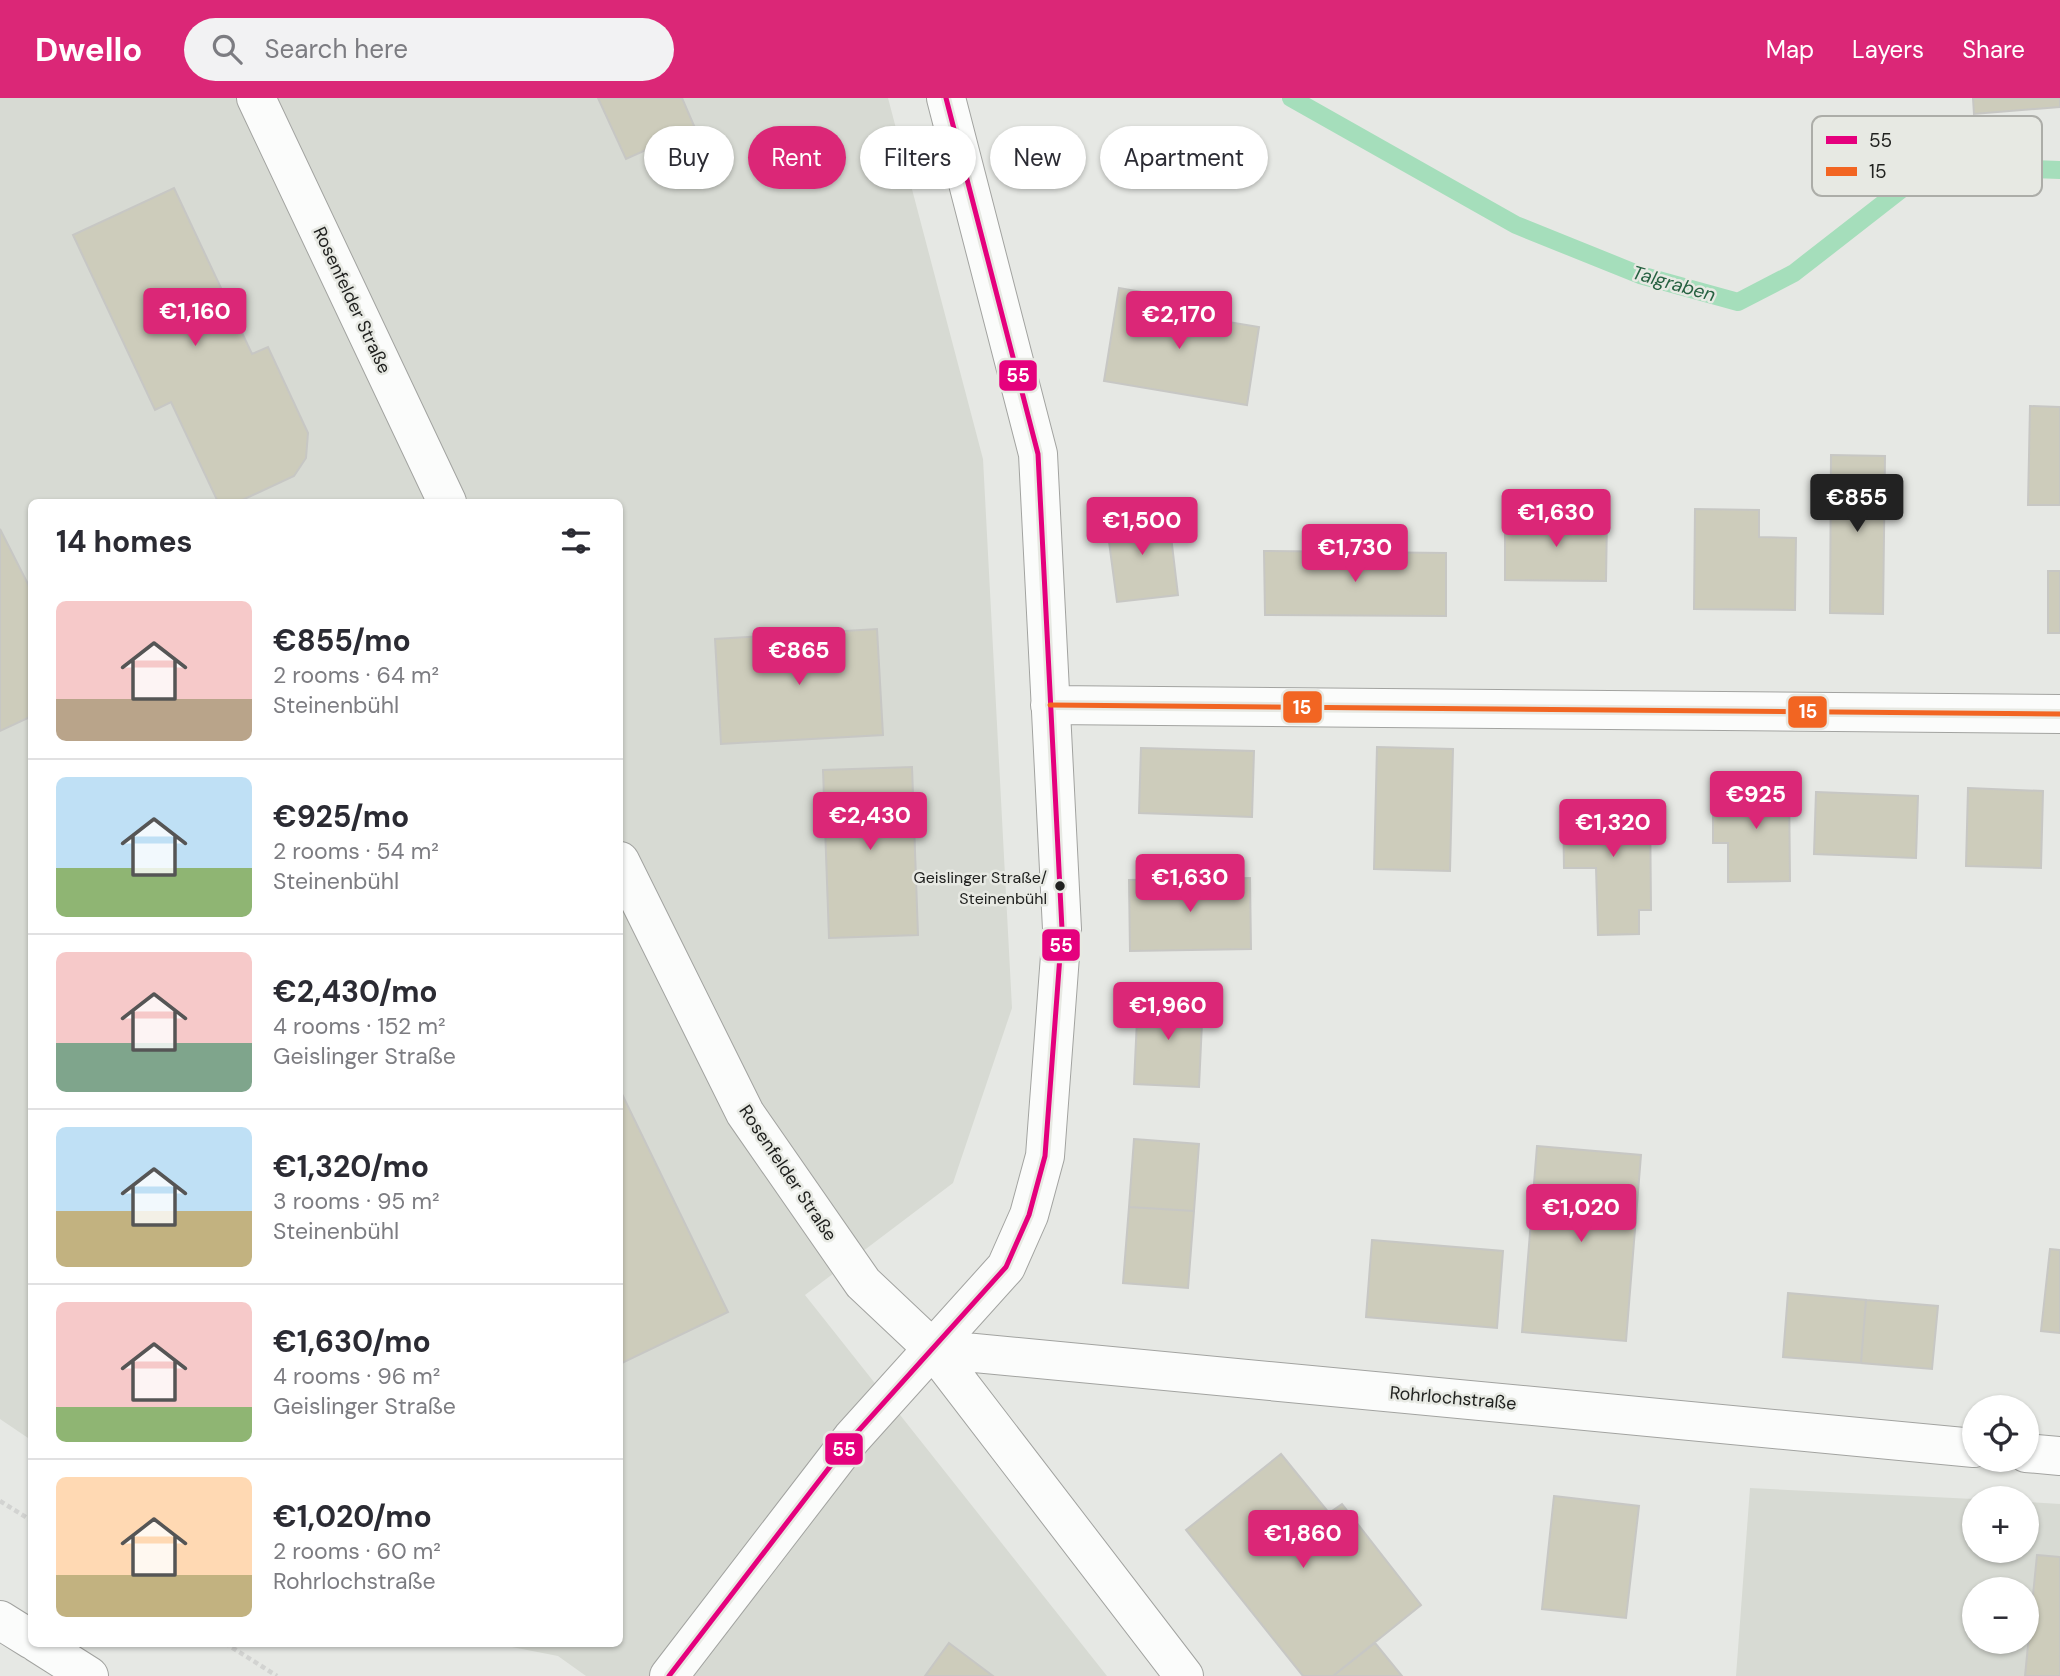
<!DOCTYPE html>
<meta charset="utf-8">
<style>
:root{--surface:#fff;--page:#f2f2f3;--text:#2b2b33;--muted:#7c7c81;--line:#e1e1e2;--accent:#db2777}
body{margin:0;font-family:"DM Sans",sans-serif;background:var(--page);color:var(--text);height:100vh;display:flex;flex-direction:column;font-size:26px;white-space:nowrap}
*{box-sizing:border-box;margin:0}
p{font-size:23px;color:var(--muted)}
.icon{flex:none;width:38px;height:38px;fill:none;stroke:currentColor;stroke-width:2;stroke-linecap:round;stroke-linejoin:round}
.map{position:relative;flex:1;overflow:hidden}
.side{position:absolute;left:28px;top:401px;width:595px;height:1148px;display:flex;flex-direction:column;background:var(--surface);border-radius:10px;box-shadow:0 2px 5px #0004}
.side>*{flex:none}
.banner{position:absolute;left:644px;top:28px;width:665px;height:63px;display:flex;gap:14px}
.fabs{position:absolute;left:1962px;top:1297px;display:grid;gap:14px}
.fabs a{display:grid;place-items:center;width:77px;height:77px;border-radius:50%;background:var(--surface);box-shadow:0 2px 5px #0004;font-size:35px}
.price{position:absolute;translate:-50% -60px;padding:0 16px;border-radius:7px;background:var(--accent);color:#fff;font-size:23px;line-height:46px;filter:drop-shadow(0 2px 4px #0008)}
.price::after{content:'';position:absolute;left:50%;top:42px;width:21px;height:16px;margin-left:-10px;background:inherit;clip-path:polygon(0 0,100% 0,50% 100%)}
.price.current{background:#222;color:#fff}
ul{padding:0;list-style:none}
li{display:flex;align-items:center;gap:21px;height:175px;padding:0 28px}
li+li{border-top:2px solid var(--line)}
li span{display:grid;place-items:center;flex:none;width:196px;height:140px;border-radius:10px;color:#555}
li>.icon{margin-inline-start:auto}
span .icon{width:84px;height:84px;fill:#fffc;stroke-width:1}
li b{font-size:30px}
h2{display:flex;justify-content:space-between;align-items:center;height:84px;padding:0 28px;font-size:30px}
.tag{padding:0 24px;border-radius:32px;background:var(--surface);box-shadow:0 2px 5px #0004;font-size:24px;line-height:63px}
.tag.current{background:var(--accent);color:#fff}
header{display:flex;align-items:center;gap:42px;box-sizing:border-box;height:98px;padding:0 35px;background:var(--accent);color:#fff}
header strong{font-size:33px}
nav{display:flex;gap:38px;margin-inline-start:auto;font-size:24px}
.search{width:490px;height:63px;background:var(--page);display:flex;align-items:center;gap:18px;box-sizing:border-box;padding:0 24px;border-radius:38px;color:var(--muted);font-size:26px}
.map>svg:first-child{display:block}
.built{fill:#d7dad3;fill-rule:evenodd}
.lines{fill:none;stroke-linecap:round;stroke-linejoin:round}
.stream{stroke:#a5debb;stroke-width:18}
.building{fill:#cdccbb;stroke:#c7c7c4;stroke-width:2}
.minor-casing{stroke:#a2a3a0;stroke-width:40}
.secondary-casing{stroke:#a2a3a0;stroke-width:40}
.path{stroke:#d2d3d1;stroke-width:4.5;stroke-dasharray:5 3.5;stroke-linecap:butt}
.minor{stroke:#fbfcfb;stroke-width:38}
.secondary{stroke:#fbfcfb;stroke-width:38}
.bus-1-casing{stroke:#e7e9e3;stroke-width:10}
.bus-2-casing{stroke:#e7e9e3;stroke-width:10}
.bus-1{stroke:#e5007d;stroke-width:5}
.bus-2{stroke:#f26522;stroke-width:5}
.bus-dot{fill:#212220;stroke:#e7e9e3;stroke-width:2.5}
.labels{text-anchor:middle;stroke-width:5;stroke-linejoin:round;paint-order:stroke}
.bus-label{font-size:16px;fill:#212220;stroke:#e7e9e3;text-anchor:end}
.street-label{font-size:18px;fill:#212220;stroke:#e7e9e3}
.water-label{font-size:19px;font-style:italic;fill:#266141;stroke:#e7e9e3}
.key{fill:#e7e9e3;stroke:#acada8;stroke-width:2}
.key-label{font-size:19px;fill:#212220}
.line-badge{stroke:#e7e9e3;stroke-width:2.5}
.badge-label{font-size:19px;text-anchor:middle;font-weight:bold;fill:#fff}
</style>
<header>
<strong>Dwello</strong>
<div class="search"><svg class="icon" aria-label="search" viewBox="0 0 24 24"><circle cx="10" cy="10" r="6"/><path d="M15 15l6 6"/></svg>Search here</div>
<nav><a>Map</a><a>Layers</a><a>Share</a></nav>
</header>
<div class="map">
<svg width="2060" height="1578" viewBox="0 0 2060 1578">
<rect width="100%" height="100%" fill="#e6e8e4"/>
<!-- built -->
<path class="built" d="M0,0H888L983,361L1012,910L953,1085L805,1197L1107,1578H586L558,1558L491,1545H620V404H32L31,1342L0,1321Z
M1750,1390L1974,1401V1452H2026L2027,1404L2060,1406V1578H1736ZM1974,1491H2026V1544H1974Z"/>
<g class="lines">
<!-- stream -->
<path class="stream" d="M1291,0L1516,127L1640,177L1738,204L1794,175L1907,87L2030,71L2060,72"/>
</g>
<!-- building -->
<path class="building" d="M598,0H682L695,30L626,61Z
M1973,0H2060V9L1974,16Z
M174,90L252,256L268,249L308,335L306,360L294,378L238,404H218L171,304L155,312L73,137Z
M1119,190L1159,197L1156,212L1259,229L1247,307L1104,283Z
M2030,308L2060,309V407H2028Z
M1831,357L1885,358L1883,516L1830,515Z
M1695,411L1759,412V439L1796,440L1795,512L1694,511Z
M1168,413L1178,497L1117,504L1106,421Z
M1505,420H1607L1606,483L1505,482Z
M0,431L32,494V618L0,633Z
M1264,453L1446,455V518L1265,517Z
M2048,473H2060V535H2048Z
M877,531L883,637L721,646L715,541Z
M1377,649L1453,651L1450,773L1374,771Z
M1141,650L1254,653L1252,719L1139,715Z
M912,669L918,837L829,840L823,672Z
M1789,682L1790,783L1728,784V745H1713V714H1726L1727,683Z
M1968,690L2043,693L2041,770L1966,768Z
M1816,694L1918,698L1916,760L1814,756Z
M1650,704L1651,812H1639V836L1598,837L1596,770H1564L1563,705Z
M1250,780L1251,851L1130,853L1129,782Z
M1138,900L1203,903L1199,989L1134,986Z
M620,992L728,1214L620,1266Z
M1134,1041L1199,1046L1194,1113L1129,1109Z
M1537,1048L1641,1057L1626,1243L1522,1234Z
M1129,1109L1194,1113L1188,1190L1123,1185Z
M1372,1142L1503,1153L1497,1230L1366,1219Z
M2050,1151L2060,1152V1235L2041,1233Z
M1788,1195L1866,1202L1861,1265L1783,1259Z
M1866,1202L1938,1208L1932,1271L1861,1265Z
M1281,1356L1329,1415L1342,1406L1421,1507L1333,1578H1303L1186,1432Z
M1554,1398L1639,1408L1626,1520L1542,1511Z
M2037,1457L2060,1459V1578H2025Z
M949,1545L993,1578H925Z
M1375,1545L1402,1578H1333Z"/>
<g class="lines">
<!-- minor casing -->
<g class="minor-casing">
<path id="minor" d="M256,0L447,404
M1050,607L2060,616
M620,763L745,1015L863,1185L933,1251L1184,1578
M933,1251L1974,1350
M2026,1355L2060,1358
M669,1578L852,1340L1006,1169L1029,1117L1045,1058L1062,831L1038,356L946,0"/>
</g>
<!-- secondary casing -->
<g class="secondary-casing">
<path id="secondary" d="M0,1522L32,1542
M37,1545L89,1578"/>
</g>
<!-- path -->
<path class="path" d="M0,1403L32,1423
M225,1545L277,1578"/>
<!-- minor -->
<use href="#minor" class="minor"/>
<!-- secondary -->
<use href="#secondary" class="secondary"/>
<!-- bus-1 casing -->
<g class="bus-1-casing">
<path id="bus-1" d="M669,1578L852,1340L1006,1169L1029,1117L1045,1058L1062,831L1038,356L946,0"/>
</g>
<!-- bus-2 casing -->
<g class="bus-2-casing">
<path id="bus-2" d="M1050,607L2060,616"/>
</g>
<!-- bus-1 -->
<use href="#bus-1" class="bus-1"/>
<!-- bus-2 -->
<use href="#bus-2" class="bus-2"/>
</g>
<!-- markers -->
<circle class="bus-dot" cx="1060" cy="788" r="6"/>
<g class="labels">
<!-- bus labels -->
<g class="bus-label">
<text x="1047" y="785">Geislinger Straße/<tspan x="1047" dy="21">Steinenbühl</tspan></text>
</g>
<!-- street labels -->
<g class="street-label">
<text transform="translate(352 202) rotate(65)" y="6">Rosenfelder Straße</text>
<text transform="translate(788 1075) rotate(56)" y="6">Rosenfelder Straße</text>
<text transform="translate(1453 1300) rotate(5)" y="6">Rohrlochstraße</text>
</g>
<!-- water labels -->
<g class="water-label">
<text transform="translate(1674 185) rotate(16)" y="7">Talgraben</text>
</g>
</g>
<!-- legend -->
<rect x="1812" y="18" width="230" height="80" rx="10" class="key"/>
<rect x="1826" y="38" width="31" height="8" fill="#e5007d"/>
<rect x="1826" y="69" width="31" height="9" fill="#f26522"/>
<g class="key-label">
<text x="1869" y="49">55</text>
<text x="1869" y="80">15</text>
</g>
<g class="line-badge">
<rect x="998" y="261" width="40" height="33" rx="7" fill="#e5007d"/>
<rect x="1282" y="592" width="41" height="34" rx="7" fill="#f26522"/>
<rect x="1787" y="597" width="41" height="34" rx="7" fill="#f26522"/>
<rect x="1041" y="830" width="40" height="34" rx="7" fill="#e5007d"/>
<rect x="824" y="1334" width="40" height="34" rx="7" fill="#e5007d"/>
</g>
<g class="badge-label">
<text x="1018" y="284">55</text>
<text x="1302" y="616">15</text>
<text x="1808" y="620">15</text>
<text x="1061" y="854">55</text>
<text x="844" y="1358">55</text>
</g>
</svg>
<div class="fabs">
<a><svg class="icon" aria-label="locate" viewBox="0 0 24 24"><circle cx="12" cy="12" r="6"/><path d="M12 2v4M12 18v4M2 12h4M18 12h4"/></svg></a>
<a>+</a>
<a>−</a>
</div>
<b class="price" style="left:195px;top:250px">€1,160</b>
<b class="price" style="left:1179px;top:253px">€2,170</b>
<b class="price current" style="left:1857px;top:436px">€855</b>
<b class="price" style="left:1556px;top:451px">€1,630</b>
<b class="price" style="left:1142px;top:459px">€1,500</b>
<b class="price" style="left:1355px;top:486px">€1,730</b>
<b class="price" style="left:799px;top:589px">€865</b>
<b class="price" style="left:1756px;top:733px">€925</b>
<b class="price" style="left:870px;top:754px">€2,430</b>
<b class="price" style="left:1613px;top:761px">€1,320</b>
<b class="price" style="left:1190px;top:816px">€1,630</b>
<b class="price" style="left:1168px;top:944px">€1,960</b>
<b class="price" style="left:1581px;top:1146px">€1,020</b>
<b class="price" style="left:1303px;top:1472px">€1,860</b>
<div class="banner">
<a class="tag">Buy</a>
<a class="tag current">Rent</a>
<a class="tag">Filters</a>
<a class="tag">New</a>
<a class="tag">Apartment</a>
</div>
<section class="side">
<h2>14 homes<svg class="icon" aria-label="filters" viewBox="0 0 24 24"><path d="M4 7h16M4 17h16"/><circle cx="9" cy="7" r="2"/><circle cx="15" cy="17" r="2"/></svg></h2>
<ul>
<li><span style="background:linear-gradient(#f6c9c9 70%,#b9a48a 0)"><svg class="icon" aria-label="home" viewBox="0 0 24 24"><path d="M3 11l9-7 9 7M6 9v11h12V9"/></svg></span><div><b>€855/mo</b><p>2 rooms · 64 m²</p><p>Steinenbühl</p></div></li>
<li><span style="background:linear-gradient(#bfe0f5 65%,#8fb573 0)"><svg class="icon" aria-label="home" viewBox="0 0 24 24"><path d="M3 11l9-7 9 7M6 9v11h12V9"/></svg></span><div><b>€925/mo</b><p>2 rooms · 54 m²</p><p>Steinenbühl</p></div></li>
<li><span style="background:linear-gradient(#f6c9c9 65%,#7fa58c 0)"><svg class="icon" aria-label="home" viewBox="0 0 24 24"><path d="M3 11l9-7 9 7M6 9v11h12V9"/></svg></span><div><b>€2,430/mo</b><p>4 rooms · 152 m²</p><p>Geislinger Straße</p></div></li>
<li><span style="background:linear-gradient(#bfe0f5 60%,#c2b280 0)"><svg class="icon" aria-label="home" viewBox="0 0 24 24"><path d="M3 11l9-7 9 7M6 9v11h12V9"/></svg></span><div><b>€1,320/mo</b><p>3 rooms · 95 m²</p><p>Steinenbühl</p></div></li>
<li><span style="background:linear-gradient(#f6c9c9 75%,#8fb573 0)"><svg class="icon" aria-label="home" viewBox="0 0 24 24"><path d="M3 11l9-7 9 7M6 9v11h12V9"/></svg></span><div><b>€1,630/mo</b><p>4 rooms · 96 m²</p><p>Geislinger Straße</p></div></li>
<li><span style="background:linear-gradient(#ffd9b3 70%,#c2b280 0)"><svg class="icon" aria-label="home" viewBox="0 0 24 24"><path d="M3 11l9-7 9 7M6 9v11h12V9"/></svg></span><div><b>€1,020/mo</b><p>2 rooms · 60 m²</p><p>Rohrlochstraße</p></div></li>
</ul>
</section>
</div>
